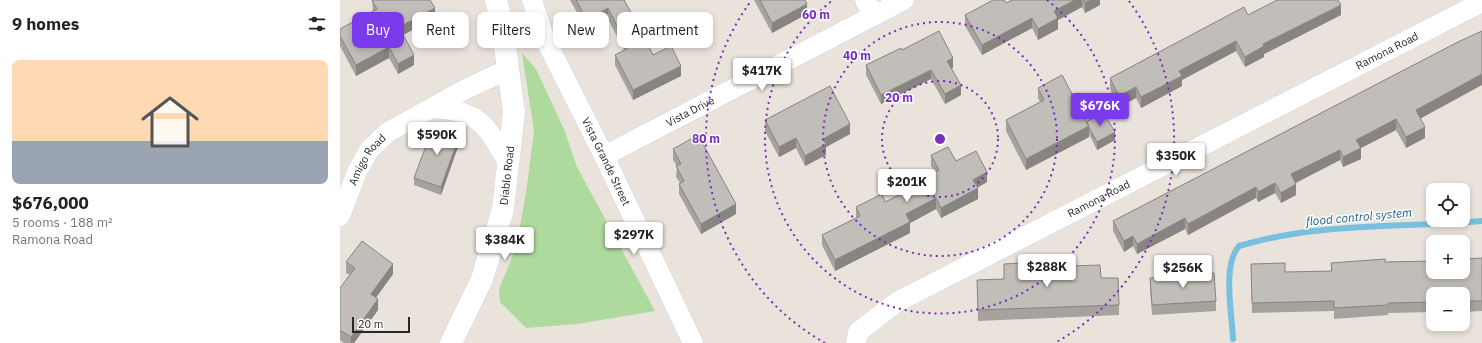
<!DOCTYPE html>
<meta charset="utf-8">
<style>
:root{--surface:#fff;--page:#f6f6f6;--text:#222;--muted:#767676;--accent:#7c3aed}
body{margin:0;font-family:"IBM Plex Sans",sans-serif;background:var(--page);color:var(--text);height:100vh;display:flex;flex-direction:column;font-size:15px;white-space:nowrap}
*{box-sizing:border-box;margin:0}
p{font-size:13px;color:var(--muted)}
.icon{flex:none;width:22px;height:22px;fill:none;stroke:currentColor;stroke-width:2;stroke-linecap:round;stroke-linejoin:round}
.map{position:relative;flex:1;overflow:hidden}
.side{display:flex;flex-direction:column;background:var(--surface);width:340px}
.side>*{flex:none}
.banner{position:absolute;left:12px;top:12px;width:380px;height:36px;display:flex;gap:8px}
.tools{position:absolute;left:1086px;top:183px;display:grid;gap:8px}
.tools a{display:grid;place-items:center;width:44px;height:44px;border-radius:8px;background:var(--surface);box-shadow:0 2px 6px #0003;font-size:20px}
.scale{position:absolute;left:12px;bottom:10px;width:58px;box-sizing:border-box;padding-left:4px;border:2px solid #282828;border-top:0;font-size:11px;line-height:14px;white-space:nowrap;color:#282828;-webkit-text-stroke:3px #fff;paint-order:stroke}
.price{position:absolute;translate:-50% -34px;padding:0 9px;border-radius:4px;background:#fff;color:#222;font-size:13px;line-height:26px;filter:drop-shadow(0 1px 2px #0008)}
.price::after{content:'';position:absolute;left:50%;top:24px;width:12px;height:9px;margin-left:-6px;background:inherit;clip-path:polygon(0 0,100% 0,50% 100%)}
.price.active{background:var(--accent);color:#fff}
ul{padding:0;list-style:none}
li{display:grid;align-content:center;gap:8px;height:212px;padding:0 12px}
li span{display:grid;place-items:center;height:124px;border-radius:8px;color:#555}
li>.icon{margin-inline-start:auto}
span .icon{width:72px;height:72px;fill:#fffc;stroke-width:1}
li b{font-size:17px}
h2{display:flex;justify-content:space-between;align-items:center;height:48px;padding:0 12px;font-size:17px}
.tag{padding:0 14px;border-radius:8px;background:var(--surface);box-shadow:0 2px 6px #0003;font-size:14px;line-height:36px}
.tag.active{background:var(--accent);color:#fff}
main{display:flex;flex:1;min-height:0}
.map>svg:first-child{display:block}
.green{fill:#afda9d}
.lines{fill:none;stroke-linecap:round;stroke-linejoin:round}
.stream{stroke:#79c0e0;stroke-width:6}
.street-casing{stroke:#d1d3df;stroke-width:21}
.secondary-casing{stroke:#d1d3df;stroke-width:23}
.street{stroke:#fff;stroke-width:20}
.secondary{stroke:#fff;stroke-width:22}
.wall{fill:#a6a39e}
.shaded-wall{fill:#878481}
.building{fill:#c1bdb8;stroke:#878481}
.ring{fill:none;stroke:#7b2cbf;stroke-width:2;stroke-dasharray:2 4}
.labels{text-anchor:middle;stroke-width:3;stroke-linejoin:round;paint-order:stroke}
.street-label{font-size:11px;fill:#282828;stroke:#fff}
.water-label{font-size:12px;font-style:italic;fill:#1c5e88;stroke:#fff}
.centre{fill:#7b2cbf;stroke:#fff;stroke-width:2}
.ring-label{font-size:12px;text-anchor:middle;font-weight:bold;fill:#7b2cbf;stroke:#fff;stroke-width:3;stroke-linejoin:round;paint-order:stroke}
</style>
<main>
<section class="side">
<h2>9 homes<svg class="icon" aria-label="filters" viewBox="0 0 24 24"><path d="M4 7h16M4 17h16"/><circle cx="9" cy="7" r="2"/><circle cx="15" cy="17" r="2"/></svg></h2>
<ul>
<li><span style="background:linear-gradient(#ffd9b3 65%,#9aa5b1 0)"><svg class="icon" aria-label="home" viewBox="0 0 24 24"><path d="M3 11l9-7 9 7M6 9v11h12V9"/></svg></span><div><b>$676,000</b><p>5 rooms · 188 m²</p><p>Ramona Road</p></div></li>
</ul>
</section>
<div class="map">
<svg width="1142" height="343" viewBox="0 0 1142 343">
<rect width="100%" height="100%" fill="#e9e3db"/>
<!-- green -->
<path class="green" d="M182,53L196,69L224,129L237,167L315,311L237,324L186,328L160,302L159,289L176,248L186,193L194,131Z"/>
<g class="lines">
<!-- stream -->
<path class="stream" d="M893,339C892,314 882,265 899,246C980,222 1059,228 1142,221"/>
<!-- street casing -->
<g class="street-casing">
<g id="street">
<path id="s1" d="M192,0L204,37L264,156L353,343"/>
<path d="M525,0L534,16"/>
<path d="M93,108C138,110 147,125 168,163"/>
<path id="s2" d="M264,156L564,0"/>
<path id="s3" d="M0,216L17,172L29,150L48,132L124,90L168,69"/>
<path id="s4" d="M516,343L518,332L557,302L1142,2"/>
</g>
</g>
<!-- secondary casing -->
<g class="secondary-casing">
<g id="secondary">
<path id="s5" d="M111,343L142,279L163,209L174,112L162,25L156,0"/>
</g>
</g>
<!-- street -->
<use href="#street" class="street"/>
<!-- secondary -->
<use href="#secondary" class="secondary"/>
</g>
<!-- wall -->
<path class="wall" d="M32,0L95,18L63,35L74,65L58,74L49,58L16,76L0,46V29L33,11Z
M230,0H284L313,55L341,76L293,100L275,65V55L284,50L268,19L247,30Z
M414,0H465L467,14L432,33Z
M672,0H760V5L745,13L742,7L718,20V29L698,40L692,28L642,55L625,26V15L666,3Z
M908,15H1001L924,54V57L905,67L896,51L842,80V86L801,108L796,98L779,107L770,89V78Z
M1118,42L1080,119L1085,138L1066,148L1056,130L1021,148V159L1003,167L1000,160L956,183V195L941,203L935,193L918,202L916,198L848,235L845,229L797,254L793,246L784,252L773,231V221Z
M562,50L613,68H611L621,95L605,104L591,79L541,104L526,75V65Z
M698,88L746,122L775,140L757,150L749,134V137L686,170L666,131V120L700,102L698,98Z
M425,120L510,134L486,147V155L465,166L456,148L439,157L425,131Z
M120,141L101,195L74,185V178Z
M333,149L396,214L361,234L339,194V184L340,183L336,177L337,166L333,160Z
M591,155L616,161L647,182L637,188L638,199L601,218L596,209L570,223V233L495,271L482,245V235L516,218V207L545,202L573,188V184L595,172L591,166Z
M1142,258V311L1123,312V294H1093V312L1048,313V315L994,319V311L912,313L911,264L945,272L991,271V263L1125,261Z
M6,262L53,274L36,298L38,310L14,343H4L0,340V288L10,275L6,273Z
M664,264L703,267L761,278L779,305V315L638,321L637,280L664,279Z
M810,278L876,301V311L812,315L810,288Z"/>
<!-- shaded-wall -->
<path class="shaded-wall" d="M735,0H742V7L718,20V29L698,40V29L714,11Z
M750,0H760V5L745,13V3Z
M467,4V14L432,33V23Z
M1001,5V15L924,54V57L905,67V57L923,44Z
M95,8V18L59,37V27Z
M268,8V19L247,30V20Z
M692,18V28L642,55V45Z
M896,41V51L842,80V86L801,108V97L839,71Z
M49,47V58L16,76V65Z
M74,55V65L58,74V64Z
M613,58V68L607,70V61Z
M341,66V76L293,100V90Z
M591,70V79L541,104V95Z
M1142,74V85L1076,121V110Z
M621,85V95L605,104V94Z
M796,87V98L779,107V96Z
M1056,119V130L1021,148V159L1003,167V157L1016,140Z
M510,124V134L486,147V155L465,166V156L483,139Z
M749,126V137L686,170V159Z
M1085,127V138L1066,148V137Z
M775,132V140L757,150V142Z
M120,134V141L101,195V187Z
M456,138V148L439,157V147Z
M1000,150V160L951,185V174Z
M647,172V182L633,190V180Z
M935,183V193L918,202V192Z
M956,184V195L941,203V193Z
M916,187V198L848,235V224Z
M638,188V199L601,218V208Z
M596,198V209L570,223V233L495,271V260L566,214Z
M396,204V214L361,234V224Z
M845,218V229L797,254V244Z
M793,236V246L784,252V241Z
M53,264V274L31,304V294Z
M38,299V310L14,343H11V337Z"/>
<!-- building -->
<path class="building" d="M32,0H90L95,8L59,27L74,55L58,64L49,47L16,65L0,36V29L37,9Z
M236,0H284L297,23L313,55L331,46L341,66L293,90L275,55L288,48L268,8L247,20Z
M420,0H465L467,4L432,23Z
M653,0H664L666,3L672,0H735L714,11L718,18L698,29L692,18L642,45L625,15Z
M744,0H750L745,3Z
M937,0H998L1001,5L923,44L924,46L905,57L896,41L839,71L842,76L801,97L796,87L779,96L770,78L904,7L908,15Z
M599,31L613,58L607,61L621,85L605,94L591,70L541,95L526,65L561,48L562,50Z
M1142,31V74L1076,110L1085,127L1066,137L1056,119L1016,140L1021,148L1003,157L1000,150L951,174L956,184L941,193L935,183L918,192L916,187L848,224L845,218L797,244L793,236L784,241L773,221L1118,42Z
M722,75L749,126L686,159L666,120L704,100L698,88Z
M490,86L510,124L483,139L486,144L465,156L456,138L439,147L425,120Z
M763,112L775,132L757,142L746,122Z
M94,124L120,134L101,187L74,178Z
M358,135L396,204L361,224L339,184L344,181L336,166L341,164L333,149Z
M608,147L616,161L636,151L647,172L633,180L638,188L601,208L596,198L566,214L570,222L495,260L482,235L520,216L516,207L542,194L545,202L575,187L573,184L599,170L591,155Z
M22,241L53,264L31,294L38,299L11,337L0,330V288L15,268L6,262Z
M1142,258V301H1123V294H1093V302L1048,303V305L994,308V301L912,303L911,264L945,263V272L992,271L991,263L1045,259V262L1093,261V272H1123V261H1125V259Z
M703,262V267L760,265L761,278H778L779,305L638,310L637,280L664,279V264Z
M874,273L876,301L812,305L810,278Z"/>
<!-- distance rings -->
<g class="ring">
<circle cx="600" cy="139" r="58"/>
<circle cx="600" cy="139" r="117"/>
<path d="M707 0A175 175 0 1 1 493 0"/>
<path d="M485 343A234 234 0 0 1 411 1M789 1A234 234 0 0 1 715 343"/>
</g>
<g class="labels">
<!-- street labels -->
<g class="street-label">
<text dy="4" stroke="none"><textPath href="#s4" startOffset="611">Ramona Road</textPath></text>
<text dy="4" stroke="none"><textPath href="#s2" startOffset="97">Vista Drive</textPath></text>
<text dy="4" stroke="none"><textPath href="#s3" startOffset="63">Amigo Road</textPath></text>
<text dy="4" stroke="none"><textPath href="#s1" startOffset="178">Vista Grande Street</textPath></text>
<text dy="4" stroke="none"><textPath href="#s5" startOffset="178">Diablo Road</textPath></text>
<text dy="4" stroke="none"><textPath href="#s4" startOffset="287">Ramona Road</textPath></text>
</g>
<!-- water labels -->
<g class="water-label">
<text transform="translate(1019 217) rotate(-5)" y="4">flood control system</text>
</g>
</g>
<circle cx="600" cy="139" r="6" class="centre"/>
<g class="ring-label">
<text x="476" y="19">60 m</text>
<text x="517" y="60">40 m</text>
<text x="559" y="102">20 m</text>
<text x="366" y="143">80 m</text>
</g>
</svg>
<div class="tools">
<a><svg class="icon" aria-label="locate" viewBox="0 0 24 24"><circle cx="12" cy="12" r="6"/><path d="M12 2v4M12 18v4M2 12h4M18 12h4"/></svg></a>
<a>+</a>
<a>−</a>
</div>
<div class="scale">20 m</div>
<b class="price" style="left:422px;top:92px">$417K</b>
<b class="price active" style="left:760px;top:127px">$676K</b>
<b class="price" style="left:97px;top:156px">$590K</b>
<b class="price" style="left:836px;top:177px">$350K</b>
<b class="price" style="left:567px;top:203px">$201K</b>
<b class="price" style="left:294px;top:256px">$297K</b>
<b class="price" style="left:165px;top:261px">$384K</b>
<b class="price" style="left:707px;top:288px">$288K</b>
<b class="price" style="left:843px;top:289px">$256K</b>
<div class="banner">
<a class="tag active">Buy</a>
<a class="tag">Rent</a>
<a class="tag">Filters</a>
<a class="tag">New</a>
<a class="tag">Apartment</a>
</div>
</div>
</main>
